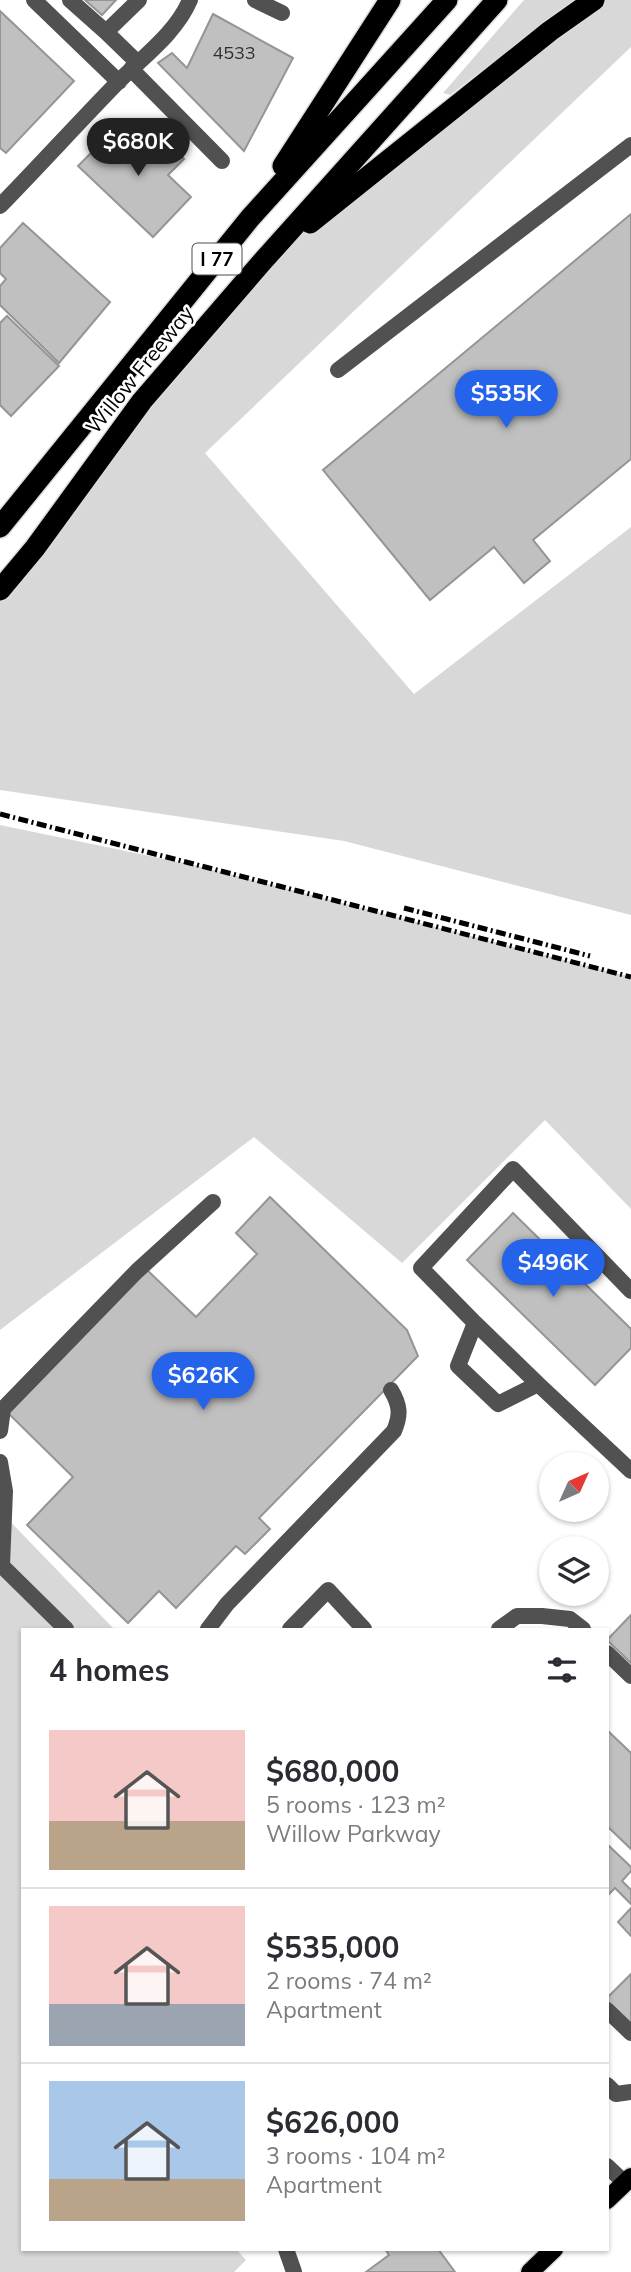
<!DOCTYPE html>
<meta charset="utf-8">
<style>
:root{--surface:#fff;--page:#f7f7f7;--text:#2b2b33;--muted:#7c7c81;--line:#e1e1e2;--accent:#2563eb}
body{margin:0;font-family:Mulish,sans-serif;background:var(--page);color:var(--text);height:100vh;display:flex;flex-direction:column;font-size:26px;white-space:nowrap}
*{box-sizing:border-box;margin:0}
p{font-size:23px;color:var(--muted)}
.icon{flex:none;width:38px;height:38px;fill:none;stroke:currentColor;stroke-width:2;stroke-linecap:round;stroke-linejoin:round}
.map{position:relative;flex:1;overflow:hidden}
.drawer{position:absolute;left:21px;top:1628px;width:588px;height:623px;display:flex;flex-direction:column;background:var(--surface);border-radius:0px;box-shadow:0 2px 5px #0004}
.drawer>*{flex:none}
.needle{width:46px;rotate:45deg}
.controls{position:absolute;left:539px;top:1452px;display:grid;gap:14px}
.controls a{display:grid;place-items:center;width:70px;height:70px;border-radius:50%;background:var(--surface);box-shadow:0 2px 5px #0004;font-size:35px}
.price{position:absolute;translate:-50% -60px;padding:0 16px;border-radius:24px;background:var(--accent);color:#fff;font-size:23px;line-height:46px;filter:drop-shadow(0 2px 4px #0008)}
.price::after{content:'';position:absolute;left:50%;top:42px;width:21px;height:16px;margin-left:-10px;background:inherit;clip-path:polygon(0 0,100% 0,50% 100%)}
.price.selected{background:#222;color:#fff}
ul{padding:0;list-style:none}
li{display:flex;align-items:center;gap:21px;height:175px;padding:0 28px}
li+li{border-top:2px solid var(--line)}
li span{display:grid;place-items:center;flex:none;width:196px;height:140px;border-radius:0px;color:#555}
li>.icon{margin-inline-start:auto}
span .icon{width:84px;height:84px;fill:#fffc;stroke-width:1}
li b{font-size:30px}
h2{display:flex;justify-content:space-between;align-items:center;height:84px;padding:0 28px;font-size:30px}
.map>svg:first-child{display:block}
.green{fill:#d8d8d8}
.building{fill:#c0c0c0;stroke:#959595;stroke-width:2}
.lines{fill:none;stroke-linecap:round;stroke-linejoin:round}
.major-casing{stroke:#dbdbdb;stroke-width:21}
.highway-casing{stroke:#dbdbdb;stroke-width:24}
.minor{stroke:#515151;stroke-width:16}
.major{stroke:#000;stroke-width:18}
.highway{stroke:#000;stroke-width:21}
.rail{stroke:#000;stroke-width:5;stroke-dasharray:10 3.5 2 3.5;stroke-linecap:butt}
.labels{text-anchor:middle;stroke-width:5;stroke-linejoin:round;paint-order:stroke}
.number-label{font-size:18px;fill:#303030}
.shield{fill:#fff;stroke:#4c4c4c;stroke-width:2}
.shield-label{font-size:19px;font-weight:bold;fill:#000}
.street-label{font-size:21px;fill:#000;stroke:#fff}
</style>
<div class="map">
<svg width="631" height="2272" viewBox="0 0 631 2272">
<rect width="100%" height="100%" fill="#fff"/>
<!-- green -->
<path class="green" d="M524,0H573L450,95L443,93Z
M594,0H631V47L205,453L414,694L631,527V915L344,841L0,790V590L262,262Z
M0,825L198,866L631,977V1209L545,1120L402,1263L254,1137L0,1330Z
M0,1511L114,1629H23V2249H236L246,2260L234,2272H0Z"/>
<!-- building -->
<path class="building" d="M85,0H116L102,15Z
M0,11L74,81L6,153L0,148Z
M213,14L293,58L244,151L158,63L172,53L187,68Z
M121,127L141,146L155,131L184,159L168,175L191,197L153,237L78,166L92,152L90,150L98,141L103,146Z
M631,214V459L533,540L550,561L524,583L494,547L430,600L323,470Z
M23,223L110,302L59,363L0,305V286L6,279L0,273V248Z
M7,316L59,366L11,416L0,405V323Z
M270,1197L407,1330L418,1356L259,1518L270,1529L245,1554L236,1546L176,1608L159,1591L128,1623L27,1525L73,1477L5,1410L144,1267L196,1317L257,1254L236,1233Z
M513,1213L631,1329V1348L595,1385L467,1260Z
M631,1615V1663L607,1640Z
M607,1730L631,1753V1849L607,1826Z
M607,1844L631,1867V1871L622,1881L631,1890V1904L615,1888L607,1896Z
M631,1908V1936L618,1922Z
M631,1974V2025L607,2001V1998Z
M385,2249H438L455,2272H366L389,2255Z"/>
<g class="lines">
<!-- major casing -->
<g class="major-casing">
<path id="major" d="M607,2200L631,2177
M530,2272L554,2249"/>
</g>
<!-- highway casing -->
<g class="highway-casing">
<path id="highway" d="M283,166L390,0
M310,223L550,31L594,0
M0,527L250,218L447,0
M0,590L35,548L142,401L262,262L497,0"/>
</g>
<!-- minor -->
<path class="minor" d="M34,0L119,82
M70,0L106,32
M255,0L282,13
M138,63L106,32L139,0
M131,69L222,161
M0,206C40,165 79,122 119,81C144,56 176,33 190,0
M338,370L631,145
M631,1291L513,1169L421,1268L475,1323L458,1366L498,1404L538,1384L631,1471
M475,1323L538,1384
M0,1431L3,1409L137,1271L213,1202
M0,1462L5,1491L2,1566
M0,1564L66,1629
M208,1629L227,1604L394,1431C401,1415 400,1405 391,1390
M290,1629L328,1590L364,1629
M499,1629L517,1616H542L570,1619L583,1629
M607,1653L631,1676
M607,2010L631,2033
M607,2085L616,2094L631,2092
M607,2166L625,2183
M286,2249L294,2272"/>
<!-- major -->
<use href="#major" class="major"/>
<!-- highway -->
<use href="#highway" class="highway"/>
<!-- rail -->
<path class="rail" d="M0,814L631,977
M404,908L590,956"/>
</g>
<g class="labels">
<!-- number labels -->
<g class="number-label">
<text x="234" y="59">4533</text>
</g>
<!-- shield labels -->
<rect class="shield" x="192.5" y="243.5" width="49" height="31" rx="5"/>
<g class="shield-label">
<text x="217" y="266">I 77</text>
</g>
<!-- street labels -->
<g class="street-label">
<text transform="translate(140 370) rotate(-51)" y="7">Willow Freeway</text>
</g>
</g>
</svg>
<div class="controls">
<a><svg class="needle" viewBox="-14 -14 28 28"><path d="M0-13l5 13h-10z" fill="#e53935"/><path d="M0 13l5-13h-10z" fill="#7c7c81"/></svg></a>
<a><svg class="icon" aria-label="layers" viewBox="0 0 24 24"><path d="M12 4l9 5-9 5-9-5zM3 14l9 5 9-5"/></svg></a>
</div>
<b class="price selected" style="left:138px;top:178px">$680K</b>
<b class="price" style="left:506px;top:430px">$535K</b>
<b class="price" style="left:553px;top:1299px">$496K</b>
<b class="price" style="left:203px;top:1412px">$626K</b>
<section class="drawer">
<h2>4 homes<svg class="icon" aria-label="filters" viewBox="0 0 24 24"><path d="M4 7h16M4 17h16"/><circle cx="9" cy="7" r="2"/><circle cx="15" cy="17" r="2"/></svg></h2>
<ul>
<li><span style="background:linear-gradient(#f6c9c9 65%,#b9a48a 0)"><svg class="icon" aria-label="home" viewBox="0 0 24 24"><path d="M3 11l9-7 9 7M6 9v11h12V9"/></svg></span><div><b>$680,000</b><p>5 rooms · 123 m²</p><p>Willow Parkway</p></div></li>
<li><span style="background:linear-gradient(#f6c9c9 70%,#9aa5b1 0)"><svg class="icon" aria-label="home" viewBox="0 0 24 24"><path d="M3 11l9-7 9 7M6 9v11h12V9"/></svg></span><div><b>$535,000</b><p>2 rooms · 74 m²</p><p>Apartment</p></div></li>
<li><span style="background:linear-gradient(#a9c7e8 70%,#b9a48a 0)"><svg class="icon" aria-label="home" viewBox="0 0 24 24"><path d="M3 11l9-7 9 7M6 9v11h12V9"/></svg></span><div><b>$626,000</b><p>3 rooms · 104 m²</p><p>Apartment</p></div></li>
</ul>
</section>
</div>
